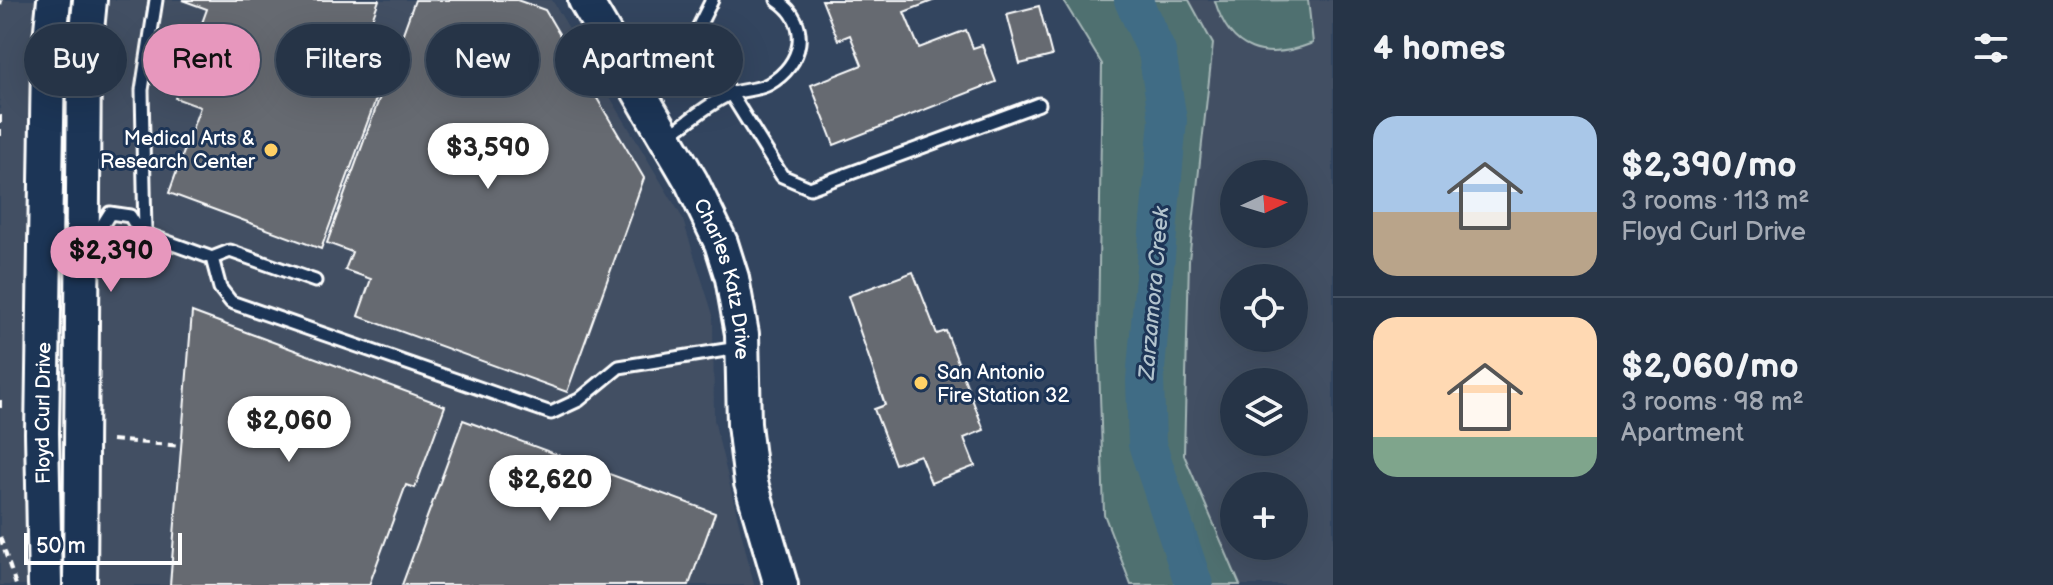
<!DOCTYPE html>
<meta charset="utf-8">
<style>
:root{--surface:#263447;--page:#2e3c4e;--text:#f1f3f6;--muted:#a4aab4;--line:#424f60;--accent:#e797bd}
body{margin:0;font-family:"Balsamiq Sans",sans-serif;background:var(--page);color:var(--text);height:100vh;display:flex;flex-direction:column;font-size:30px;white-space:nowrap}
*{box-sizing:border-box;margin:0}
p{font-size:26px;color:var(--muted)}
.icon{flex:none;width:44px;height:44px;fill:none;stroke:currentColor;stroke-width:2;stroke-linecap:round;stroke-linejoin:round}
.map{position:relative;flex:1;overflow:hidden}
.drawer{display:flex;flex-direction:column;background:var(--surface);width:720px}
.drawer>*{flex:none}
.top-card{position:absolute;left:24px;top:24px;width:760px;height:72px;display:flex;gap:16px}
.needle{width:52px;rotate:86deg}
.tools{position:absolute;left:1220px;top:160px;display:grid;gap:16px}
.tools a{display:grid;place-items:center;width:88px;height:88px;border-radius:50%;background:var(--surface);box-shadow:0 8px 32px #0002,0 0 0 2px var(--line);font-size:40px}
.scale{position:absolute;left:24px;bottom:20px;width:158px;box-sizing:border-box;padding-left:8px;border:4px solid #fff;border-top:0;font-size:22px;line-height:28px;white-space:nowrap;color:#fff;-webkit-text-stroke:6px #1d3557;paint-order:stroke}
.price{position:absolute;translate:-50% -68px;padding:0 18px;border-radius:28px;background:#fff;color:#222;font-size:26px;line-height:52px;filter:drop-shadow(0 2px 4px #0008)}
.price::after{content:'';position:absolute;left:50%;top:48px;width:24px;height:18px;margin-left:-12px;background:inherit;clip-path:polygon(0 0,100% 0,50% 100%)}
.price.on{background:var(--accent);color:#111}
ul{padding:0;list-style:none}
li{display:flex;align-items:center;gap:24px;height:200px;padding:0 40px}
li+li{border-top:2px solid var(--line)}
li span{display:grid;place-items:center;flex:none;width:224px;height:160px;border-radius:24px;color:#555}
li>.icon{margin-inline-start:auto}
span .icon{width:96px;height:96px;fill:#fffc;stroke-width:1}
li b{font-size:34px}
h2{display:flex;justify-content:space-between;align-items:center;height:96px;padding:0 40px;font-size:34px}
.tag{padding:0 28px;border-radius:36px;background:var(--surface);box-shadow:0 8px 32px #0002,0 0 0 2px var(--line);font-size:28px;line-height:72px}
.tag.on{background:var(--accent);color:#111}
main{display:flex;flex:1;min-height:0}
.map>svg:first-child{display:block}
.built{fill:#425064;fill-rule:evenodd}
.green{fill:#4f7070;stroke:#a7b8b8;stroke-width:2}
.lines{fill:none;stroke-linecap:round;stroke-linejoin:round}
.river{stroke:#406c85;stroke-width:38}
.building{fill:#666b71;stroke:#fff;stroke-width:2}
.lane-casing{stroke:#fff;stroke-width:17}
.secondary-casing{stroke:#fff;stroke-width:38}
.path{stroke:#fff;stroke-width:4;stroke-dasharray:8 6;stroke-linecap:butt}
.lane{stroke:#1d3557;stroke-width:11}
.secondary{stroke:#1d3557;stroke-width:32}
.poi-dot{fill:#ffd166;stroke:#1d3557;stroke-width:3}
.labels{text-anchor:middle;stroke-width:6;stroke-linejoin:round;paint-order:stroke}
.poi-label{font-size:20px;fill:#fff;stroke:#1d3557;text-anchor:end}
.street-label{font-size:20px;fill:#fff;stroke:#1d3557}
.water-label{font-size:22px;font-style:italic;fill:#b3c4ce;stroke:#1d3557}
</style>
<main>
<div class="map">
<svg width="1333" height="585" viewBox="0 0 1333 585">
<rect width="100%" height="100%" fill="#33455f"/>
<filter id="ink" filterUnits="userSpaceOnUse"><feTurbulence type="fractalNoise" baseFrequency=".0125" numOctaves="2"/><feDisplacementMap in="SourceGraphic" scale="16" xChannelSelector="R" yChannelSelector="G"/><feConvolveMatrix kernelMatrix="1 2 1 2 8 2 1 2 1" color-interpolation-filters="sRGB"/></filter>
<g filter="url(#ink)">
<!-- built -->
<path class="built" d="M0,0H552L682,217L713,315L714,420L754,585H0Z
M1189,0H1333V585H1240L1184,455L1189,260L1213,44ZM1234,174H1294V234H1234ZM1234,278H1294V338H1234ZM1234,382H1294V442H1234ZM1234,486H1294V546H1234Z"/>
<!-- green -->
<path class="green" d="M1063,0H1189L1213,44L1189,260L1184,455L1240,585H1131L1104,514L1098,335L1102,64Z
M1308,0L1313,43C1265,62 1230,52 1215,1Z"/>
<g class="lines">
<!-- river -->
<path class="river" d="M1133,0L1157,52L1168,120L1145,380L1147,444L1194,585"/>
</g>
<!-- building -->
<path class="building" d="M182,0H379L359,55L388,66L321,249L169,193L200,107L175,98L207,9Z
M415,0H517L545,10L644,178L567,392L358,316L371,279L345,270L352,252L327,243Z
M822,0H935L904,12L919,48L966,30L973,48L982,45L996,82L834,145L811,85L862,65L850,35L838,40Z
M1039,6L1052,56L1020,64L1007,14Z
M913,272L937,334L946,331L984,430L964,438L975,466L931,483L920,455L895,464L874,409L885,405L848,296Z
M192,312L445,406L415,488L406,485L369,585H170Z
M463,420L715,513L689,585H402Z"/>
<g class="lines">
<!-- lane casing -->
<g class="lane-casing">
<path id="lane" d="M712,0L698,28L704,51L782,176L810,188L1039,104
M666,137C686,124 706,105 728,95C740,89 757,91 769,84C803,65 812,23 777,0
M100,229L110,213L130,216L140,232L212,258L220,288L231,302L551,413L579,400L619,367L738,348
M100,229L110,247H130L140,232
M145,233L142,90L156,0
M212,258L230,251L315,281"/>
</g>
<!-- secondary casing -->
<g class="secondary-casing">
<g id="secondary">
<path id="s1" d="M585,0L691,181L721,243L732,278L742,334L744,424L751,483L781,585"/>
<path id="s2" d="M45,585L42,433L48,59L54,0"/>
<path d="M80,585L84,61L90,0"/>
</g>
</g>
<!-- path -->
<path class="path" d="M0,5L1,0
M0,115V136
M0,400V409
M112,440L181,446
M0,537L16,585"/>
<!-- lane -->
<use href="#lane" class="lane"/>
<!-- secondary -->
<use href="#secondary" class="secondary"/>
</g>
</g>
<!-- markers -->
<g class="poi-dot">
<circle cx="271" cy="150" r="8"/>
<circle cx="921" cy="383" r="8"/>
</g>
<g class="labels">
<!-- poi labels -->
<g class="poi-label">
<text x="255" y="145">Medical Arts &amp;<tspan x="255" dy="23">Research Center</tspan></text>
<text x="937" y="379" text-anchor="start">San Antonio<tspan x="937" dy="23">Fire Station 32</tspan></text>
</g>
<!-- street labels -->
<g class="street-label">
<text dy="7" stroke="none"><textPath href="#s1" startOffset="314">Charles Katz Drive</textPath></text>
<text dy="7" stroke="none"><textPath href="#s2" startOffset="172">Floyd Curl Drive</textPath></text>
</g>
<!-- water labels -->
<g class="water-label">
<text transform="translate(1153 293) rotate(-85)" y="8">Zarzamora Creek</text>
</g>
</g>
</svg>
<div class="tools">
<a><svg class="needle" viewBox="-14 -14 28 28"><path d="M0-13l5 13h-10z" fill="#e53935"/><path d="M0 13l5-13h-10z" fill="#a4aab4"/></svg></a>
<a><svg class="icon" aria-label="locate" viewBox="0 0 24 24"><circle cx="12" cy="12" r="6"/><path d="M12 2v4M12 18v4M2 12h4M18 12h4"/></svg></a>
<a><svg class="icon" aria-label="layers" viewBox="0 0 24 24"><path d="M12 4l9 5-9 5-9-5zM3 14l9 5 9-5"/></svg></a>
<a>+</a>
</div>
<div class="scale">50 m</div>
<b class="price" style="left:488px;top:191px">$3,590</b>
<b class="price on" style="left:111px;top:294px">$2,390</b>
<b class="price" style="left:289px;top:464px">$2,060</b>
<b class="price" style="left:550px;top:523px">$2,620</b>
<div class="top-card">
<a class="tag">Buy</a>
<a class="tag on">Rent</a>
<a class="tag">Filters</a>
<a class="tag">New</a>
<a class="tag">Apartment</a>
</div>
</div>
<section class="drawer">
<h2>4 homes<svg class="icon" aria-label="filters" viewBox="0 0 24 24"><path d="M4 7h16M4 17h16"/><circle cx="9" cy="7" r="2"/><circle cx="15" cy="17" r="2"/></svg></h2>
<ul>
<li><span style="background:linear-gradient(#a9c7e8 60%,#b9a48a 0)"><svg class="icon" aria-label="home" viewBox="0 0 24 24"><path d="M3 11l9-7 9 7M6 9v11h12V9"/></svg></span><div><b>$2,390/mo</b><p>3 rooms · 113 m²</p><p>Floyd Curl Drive</p></div></li>
<li><span style="background:linear-gradient(#ffd9b3 75%,#7fa58c 0)"><svg class="icon" aria-label="home" viewBox="0 0 24 24"><path d="M3 11l9-7 9 7M6 9v11h12V9"/></svg></span><div><b>$2,060/mo</b><p>3 rooms · 98 m²</p><p>Apartment</p></div></li>
</ul>
</section>
</main>
